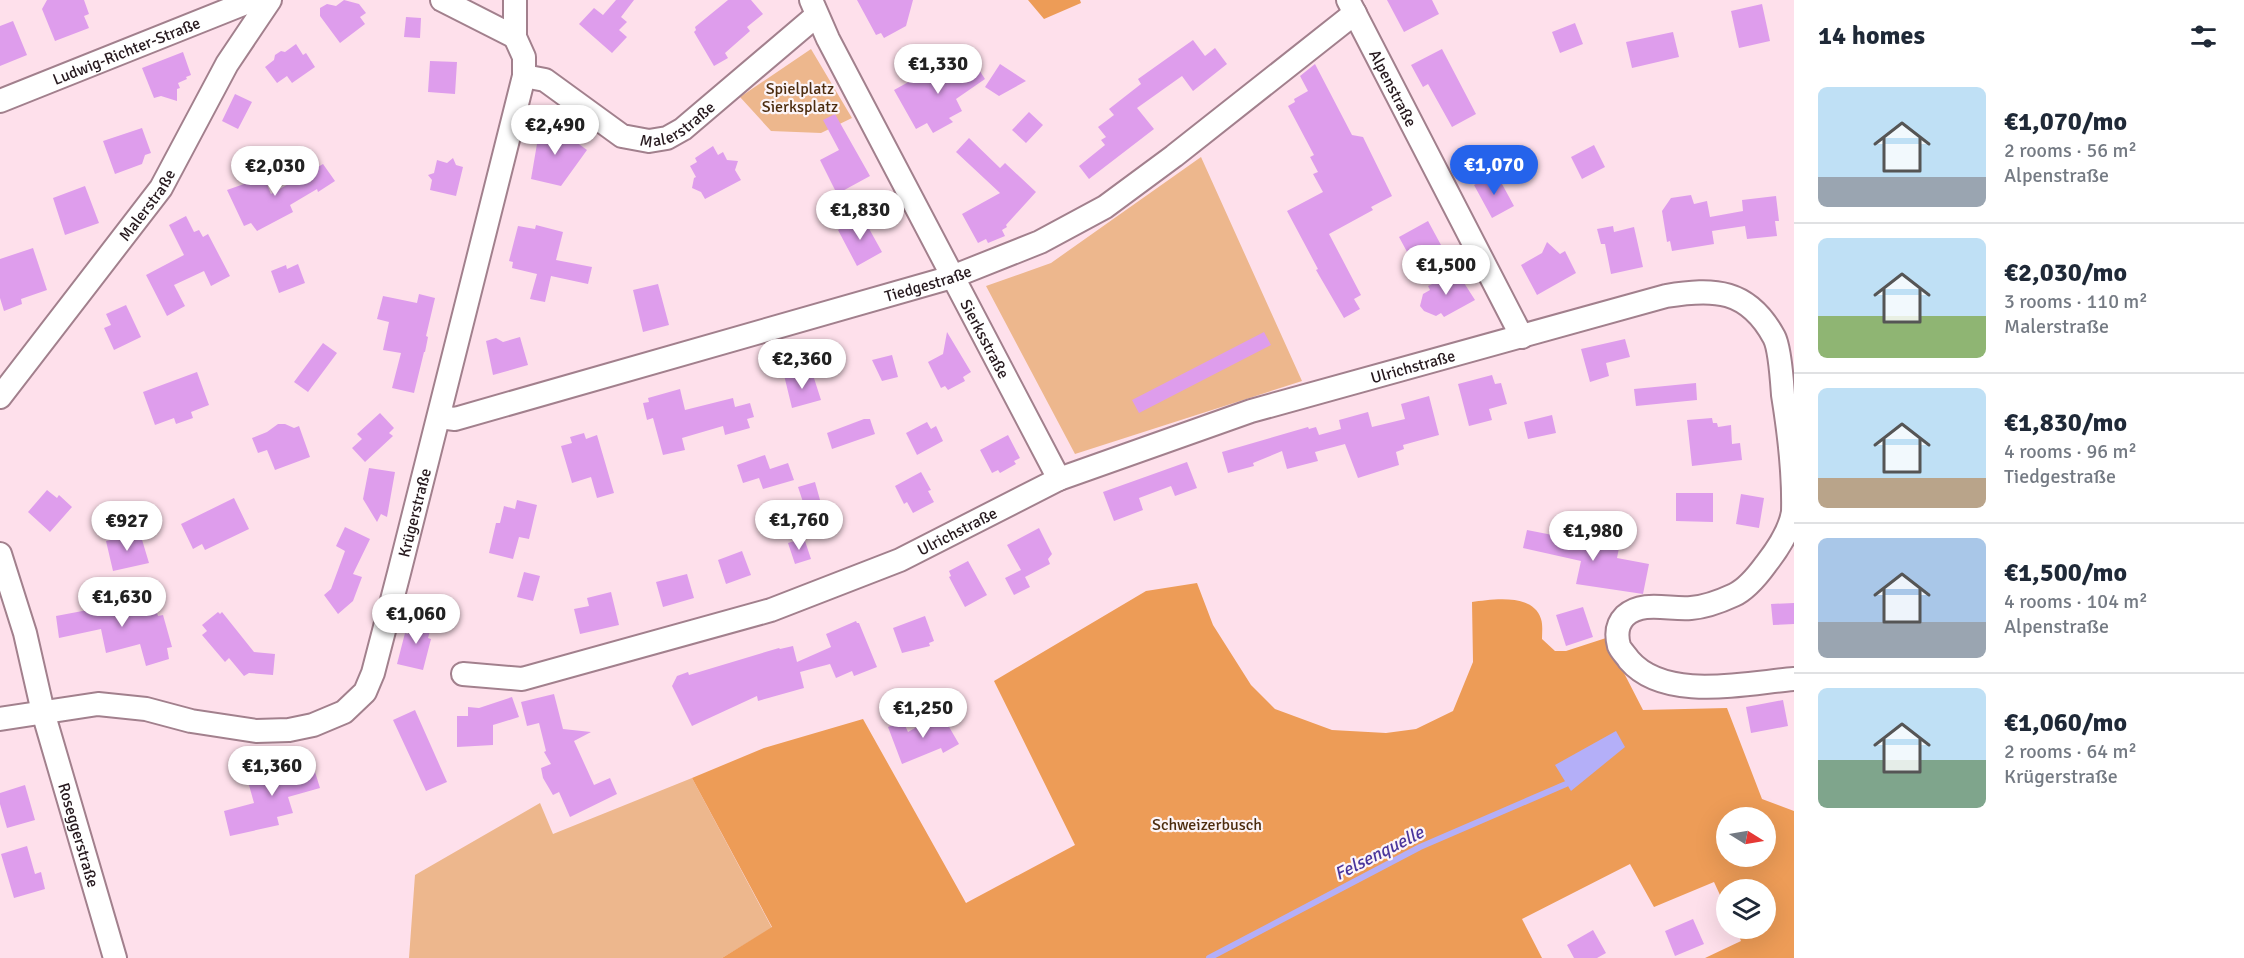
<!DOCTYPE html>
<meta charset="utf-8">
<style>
:root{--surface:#fff;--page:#f2f2f3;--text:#1f2937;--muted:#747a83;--line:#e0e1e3;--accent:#2563eb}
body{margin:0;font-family:Signika,sans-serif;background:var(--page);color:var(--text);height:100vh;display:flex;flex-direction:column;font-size:22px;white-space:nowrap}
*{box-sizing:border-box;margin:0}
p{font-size:20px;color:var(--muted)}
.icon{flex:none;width:33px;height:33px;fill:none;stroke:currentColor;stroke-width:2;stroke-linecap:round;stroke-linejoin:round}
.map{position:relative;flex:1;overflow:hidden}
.drawer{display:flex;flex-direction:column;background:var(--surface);width:450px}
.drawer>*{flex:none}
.needle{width:39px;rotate:101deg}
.tools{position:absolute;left:1716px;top:807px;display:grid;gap:12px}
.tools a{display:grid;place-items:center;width:60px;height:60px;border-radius:50%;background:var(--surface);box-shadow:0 6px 24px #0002;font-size:30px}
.price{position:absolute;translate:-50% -51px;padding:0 14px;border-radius:21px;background:#fff;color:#222;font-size:20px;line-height:39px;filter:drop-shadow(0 2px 3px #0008)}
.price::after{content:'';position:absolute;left:50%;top:36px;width:18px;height:14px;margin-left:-9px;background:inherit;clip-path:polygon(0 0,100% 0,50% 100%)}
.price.selected{background:var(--accent);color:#fff}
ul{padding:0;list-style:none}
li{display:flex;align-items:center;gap:18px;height:150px;padding:0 24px}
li+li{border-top:2px solid var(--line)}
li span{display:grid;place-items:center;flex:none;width:168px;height:120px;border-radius:9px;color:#555}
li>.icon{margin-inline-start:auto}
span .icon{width:72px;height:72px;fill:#fffc;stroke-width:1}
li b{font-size:26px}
h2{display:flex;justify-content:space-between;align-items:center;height:72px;padding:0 24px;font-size:26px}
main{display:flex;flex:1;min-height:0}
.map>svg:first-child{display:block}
.green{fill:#edb78d}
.forest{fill:#ed9c57;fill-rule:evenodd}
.water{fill:#b4aff8}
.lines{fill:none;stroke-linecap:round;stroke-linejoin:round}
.stream{stroke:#b4aff8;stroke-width:6}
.building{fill:#de9dec}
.minor-casing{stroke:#a2808d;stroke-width:26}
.minor{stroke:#fff;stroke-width:22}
.labels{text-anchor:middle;stroke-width:4.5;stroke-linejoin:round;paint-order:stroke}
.street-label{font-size:16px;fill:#26191e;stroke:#fcf4f7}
.park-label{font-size:16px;fill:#4c2c0e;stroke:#fcf4f7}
.water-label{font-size:18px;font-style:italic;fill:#4a359c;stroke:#fcf4f7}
</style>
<main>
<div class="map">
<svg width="1794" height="958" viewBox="0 0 1794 958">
<rect width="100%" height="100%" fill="#fee0eb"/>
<!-- green -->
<path class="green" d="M811,49L852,118L821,133L771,131L740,97Z
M1201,157L1302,381L1075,454L986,286L1051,263Z
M692,778L772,928L722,958H409L415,875L540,803L553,834Z"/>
<!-- forest -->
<path class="forest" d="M1028,0H1080L1081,3L1044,19Z
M1197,583L1213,625L1251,685L1275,709L1332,730L1386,733L1416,729L1453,711L1473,662L1472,602C1493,599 1533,593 1541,619C1543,625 1542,633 1542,639L1555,651H1566L1606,638L1643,710L1727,708L1762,799L1794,811V958H1705L1741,941L1736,929L1766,928V890H1726V908L1714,882L1654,907L1630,864L1522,919L1542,958H722L772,927L692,778L764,748L863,719L966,903L1075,845L994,681L1146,591ZM1726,818H1766V856H1726Z"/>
<!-- water -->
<path class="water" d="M1616,731L1625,747L1571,791L1555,765Z"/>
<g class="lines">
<!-- stream -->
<path class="stream" d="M1209,958L1420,847L1566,784"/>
</g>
<!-- building -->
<path class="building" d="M47,0H84L89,14L84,16L89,28L55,41L42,9Z
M344,0L359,4L366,13L360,17L365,24L340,43L320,16V8L327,4L336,6Z
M616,0H634L621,17L627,22L619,30L627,37L612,53L579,24L594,8L603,15Z
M728,0H751L763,14L747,27L750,31L725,53L728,58L714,66L694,32L696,30L695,27Z
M857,0H913L906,26L884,38L881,33L876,35Z
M1387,0H1432L1439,14L1404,32Z
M1762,4L1770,41L1739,48L1731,11Z
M406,17L421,18L420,38L404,37Z
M13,21L27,55L0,66V26Z
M1575,23L1583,44L1560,53L1552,32Z
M1673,32L1679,57L1632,68L1626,42Z
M1193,40L1205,56L1215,48L1227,64L1193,91L1182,76L1137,108L1154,129L1089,179L1079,166L1105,145L1101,140L1106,137L1098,127L1114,115L1109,109L1141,84L1138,79Z
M296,44L303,55L306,53L315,67L292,83L287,76L277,83L265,67L274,60L275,55L281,51L285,52Z
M1442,49L1476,114L1452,127L1428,84L1423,87L1411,65Z
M183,52L191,75L186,77L187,79L178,83L180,88L177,89V101L161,96L154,98L142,68Z
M972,59L985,79L956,99L962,111L949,118L953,122L933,133L927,123L916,129L894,90L934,68L940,69L947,75Z
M430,61L457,62L455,94L428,92Z
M1000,64L1026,81L999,96L985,87Z
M1315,64L1352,135L1363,137L1392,196L1371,207L1373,210L1329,234L1361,295L1354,299L1360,309L1344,318L1316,270L1318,269L1287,211L1323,192L1313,174L1318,172L1310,157L1314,155L1288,106L1295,102L1294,99L1308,91L1300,76Z
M235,94L252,102L238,129L222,121Z
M1029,112L1043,125L1026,143L1012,130Z
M835,114L870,176L837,194L820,160L839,150L823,120Z
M550,123L587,150L561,186L531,179L538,138H540L543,126Z
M142,128L151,153L145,155L142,164L115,174L103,141Z
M969,138L1000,168L1005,163L1036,192L1006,225L1007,227L1002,230L1005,236L988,243L986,239L978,243L962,214L1000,193L956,152Z
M1594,145L1605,167L1582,179L1571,157Z
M713,146L718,155L723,152L727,160L738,161L735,170L741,180L705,199L701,192L692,188L694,178L696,177L690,166L697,162L695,158Z
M453,158L456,165L463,167L456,196L430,190L432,180L428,175L434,173L437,160L447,163Z
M323,164L335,181L318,192L317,189L290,205L293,212L257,231L251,223L244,226L227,190L264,177L271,194Z
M1496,173L1514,206L1492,218L1474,185Z
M85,186L99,223L65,235L53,198Z
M1691,195L1694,204L1707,201L1710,217L1743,211L1742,200L1776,196L1779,221H1775L1777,236L1747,239L1745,226L1712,231L1714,244L1672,251L1670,241L1667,242L1662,211L1671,198Z
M186,216L194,232L199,230L203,237L208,234L230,276L211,286L204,271L174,285L185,306L167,316L146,275L184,255L169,225Z
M862,216L882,252L857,266L838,230Z
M1428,221L1441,245L1412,261L1399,237Z
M536,225L563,232L556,260L592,267L588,284L551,276L545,302L530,299L537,274L512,268L513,262L509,261L518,226L535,229Z
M1613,226L1614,232L1634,227L1643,267L1611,274L1605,244H1601L1597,229Z
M1547,242L1560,254L1565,251L1576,273L1537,295L1521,265L1542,253Z
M33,248L47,290L21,299L22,304L4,311L0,298V259Z
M298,264L305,283L279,293L271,271L286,265L287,269Z
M1457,272L1475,300L1444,317L1441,313L1436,316L1424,311L1420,306L1423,294L1430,290L1428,286Z
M658,284L669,325L643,332L633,290Z
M419,294L435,298L426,336L428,337L425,352H424L414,393L392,388L401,353L383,350L389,322L377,319L383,296L417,303Z
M126,305L141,337L114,350L104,328L111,325L106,314Z
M947,332L971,372L963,377L965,381L948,390L945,386L941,388L928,362L943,354Z
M1264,332L1271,345L1139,413L1132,400Z
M520,337L528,365L493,375L486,341L496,338L503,342Z
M1625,339L1630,357L1606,363L1609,376L1590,382L1581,349Z
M323,343L337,353L308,392L294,382Z
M892,355L898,377L882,381L872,360Z
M797,371L799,379L813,375L821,400L792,408L784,375Z
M197,372L209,405L191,412L193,418L176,424L174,418L155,425L143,392Z
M1492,375L1495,384L1501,383L1507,404L1489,409L1492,420L1469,426L1458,384Z
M1696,383L1697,400L1636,406L1634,389Z
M680,389L685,410L733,398L735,407L750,403L754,417L747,419L750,428L725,435L723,426L682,438L685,450L663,455L653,418L647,420L643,403L649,402L648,398Z
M1429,396L1439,435L1403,445L1404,449L1396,452L1399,465L1358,478L1345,444L1315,452L1318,461L1287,469L1282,451L1253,463L1254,466L1228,473L1222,452L1308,427L1309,429L1316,427L1319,435L1341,429L1339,420L1368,412L1372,427L1405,419L1401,404Z
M380,413L394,428L389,433L393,436L365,462L352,448L362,439L357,434Z
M1552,415L1556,433L1528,439L1524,422Z
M1712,418L1713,423H1717L1718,427L1731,425L1732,444L1740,443L1742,460L1692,466L1687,420Z
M864,419H870L875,434L832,449L827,433Z
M927,422L931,429L936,426L943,441L917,455L906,433Z
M278,424H285L294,428L299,426L310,457L275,470L267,450L258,453L252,438L267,432Z
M584,433L586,439L597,435L614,493L597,498L591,477L572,483L561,446L572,443L570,437Z
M1008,435L1020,458L1014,461L1016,464L1000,473L998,470L992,473L980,450Z
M765,455L770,469L788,463L794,480L763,489L759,478L743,483L737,465Z
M1187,462L1197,488L1175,496L1171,486L1139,498L1143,510L1114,521L1103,492Z
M369,468L395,472L387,517L381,514L377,522L363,499Z
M921,472L931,490L928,491L934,502L913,513L907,502L904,504L895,486Z
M815,482L820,500L804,505L798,487Z
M47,490L57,498L59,495L72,507L50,532L28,512Z
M1676,493H1713V522L1676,521Z
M1741,494L1764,498L1759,528L1736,524Z
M234,498L249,529L205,550L202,544L193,549L181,524Z
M517,500L537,505L529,539L519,537L513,559L489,553L496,523H500L504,506L515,509Z
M345,527L370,539L353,574L362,577L353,601L338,614L324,595L331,589L345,551L336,546Z
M1039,528L1052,554L1048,559L1050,564L1025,577L1030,587L1014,595L1005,578L1021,570L1007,545Z
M1527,530L1619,548L1617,558L1649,564L1643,594L1576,584L1581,561L1523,548Z
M140,533L149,563L113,571L106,541Z
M804,538L811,559L795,564L788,543Z
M742,551L751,575L726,584L718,560Z
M968,561L987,595L965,607L949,577L951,576L949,571Z
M524,572L540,576L533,601L517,597Z
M687,574L694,598L663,607L656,582Z
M611,592L619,625L580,634L574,609L589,606L587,598Z
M115,598L118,610L153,600L158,616L163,615L172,647L167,648L169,659L146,666L140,644L106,653L101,629L59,638L56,616L93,609V604Z
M1794,603V624L1773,625L1771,604Z
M1583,607L1593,637L1566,646L1556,615Z
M218,612L220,614L222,612L254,652L275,654L273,675L249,673L244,676L229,658L225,662L202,635L207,631L202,625Z
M925,616L934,641L929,643L930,646L902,653L893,628Z
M412,619L432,624L428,638L431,639L423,670L397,664L405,633L408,634Z
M856,621L857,623H859L877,667L854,676L852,671L836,678L830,664L800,672L804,688L758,701L757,696L692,726L672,686L677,676L688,672L689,675L779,648L780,649L793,646L797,662L831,647L826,634Z
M554,694L563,729L591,732L574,741L594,785L610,778L617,794L570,817L559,792L553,795L543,778L541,768L551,764L544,752L546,751L539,723L527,726L521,702Z
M512,697L519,717L493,725V745L457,747V716H468V707L479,708Z
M1783,700L1788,726L1751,733L1746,707Z
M415,710L447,782L426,791L393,720Z
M941,713L959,744L943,753L941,748L902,764L888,727L903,721L908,732Z
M311,759L320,788L288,797L293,813L277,817L279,825L230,836L224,811L254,803L247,778Z
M25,785L35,820L7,828L0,804V793Z
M27,846L35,874L41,872L45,889L14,898L1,854Z
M1693,919L1704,944L1675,956L1665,931Z
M1593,930L1606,953L1597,958H1574L1567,945Z"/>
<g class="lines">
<!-- minor casing -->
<g class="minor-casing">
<g id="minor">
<path d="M442,0L515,37"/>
<path id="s1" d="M811,0L828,39L1059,479"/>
<path id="s2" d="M1348,0L1522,337"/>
<path id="s3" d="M524,76L545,80L622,136L649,141L667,138L683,129L816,16"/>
<path id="s4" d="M0,101L253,0"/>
<path id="s5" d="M0,397L161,188L227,64L270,0"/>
<path id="s6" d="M439,417L455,419L952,277L1040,242L1105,207L1174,156L1355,13"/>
<path id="s7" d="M0,554L25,633L43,712L115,958"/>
<path id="s8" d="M463,674L522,679L771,610L900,560L1059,479L1251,411L1666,296C1714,288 1748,289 1774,337C1780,348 1782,381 1783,395C1789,432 1794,474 1793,512C1790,530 1777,550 1766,564C1758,575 1747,589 1734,595C1721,601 1705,607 1691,608C1669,610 1643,600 1625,616C1617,624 1616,635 1619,646C1621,651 1626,655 1629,660C1665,702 1746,683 1794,679"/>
<path id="s9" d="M0,719L98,704L146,709L191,721L256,731L289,730L313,725L344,712L365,692L373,673L399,573L524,76V57L515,37V0"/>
</g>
</g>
<!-- minor -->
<use href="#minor" class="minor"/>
</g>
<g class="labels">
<!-- street labels -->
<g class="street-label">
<text dy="6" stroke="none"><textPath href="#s4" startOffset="136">Ludwig-Richter-Straße</textPath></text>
<text dy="6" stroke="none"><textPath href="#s2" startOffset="99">Alpenstraße</textPath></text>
<text dy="6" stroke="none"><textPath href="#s3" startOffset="177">Malerstraße</textPath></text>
<text dy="6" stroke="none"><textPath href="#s5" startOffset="242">Malerstraße</textPath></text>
<text dy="6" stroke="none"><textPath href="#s6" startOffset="508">Tiedgestraße</textPath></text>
<text dy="6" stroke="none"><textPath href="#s1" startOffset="381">Sierksstraße</textPath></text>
<text dy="6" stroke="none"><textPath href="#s8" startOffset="1006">Ulrichstraße</textPath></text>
<text dy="6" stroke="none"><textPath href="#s9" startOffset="566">Krügerstraße</textPath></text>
<text dy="6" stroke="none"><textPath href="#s8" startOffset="520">Ulrichstraße</textPath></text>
<text dy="6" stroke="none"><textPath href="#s7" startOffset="292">Roseggerstraße</textPath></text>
</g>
<!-- park labels -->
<g class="park-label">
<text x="800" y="94">Spielplatz<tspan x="800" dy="18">Sierksplatz</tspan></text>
<text x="1207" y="830">Schweizerbusch</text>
</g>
<!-- water labels -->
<g class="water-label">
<text transform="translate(1379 853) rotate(-27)" y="6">Felsenquelle</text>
</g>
</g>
</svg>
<div class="tools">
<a><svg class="needle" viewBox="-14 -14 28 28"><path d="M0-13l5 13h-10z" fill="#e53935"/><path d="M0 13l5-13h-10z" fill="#747a83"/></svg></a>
<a><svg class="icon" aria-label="layers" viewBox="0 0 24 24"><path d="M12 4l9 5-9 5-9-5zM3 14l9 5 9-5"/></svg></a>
</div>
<b class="price" style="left:938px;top:95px">€1,330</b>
<b class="price" style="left:555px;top:156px">€2,490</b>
<b class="price selected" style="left:1494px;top:196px">€1,070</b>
<b class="price" style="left:275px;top:197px">€2,030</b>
<b class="price" style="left:860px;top:241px">€1,830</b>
<b class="price" style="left:1446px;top:296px">€1,500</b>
<b class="price" style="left:802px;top:390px">€2,360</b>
<b class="price" style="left:799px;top:551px">€1,760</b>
<b class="price" style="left:127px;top:552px">€927</b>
<b class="price" style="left:1593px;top:562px">€1,980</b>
<b class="price" style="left:122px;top:628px">€1,630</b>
<b class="price" style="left:416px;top:645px">€1,060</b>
<b class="price" style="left:923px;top:739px">€1,250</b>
<b class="price" style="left:272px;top:797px">€1,360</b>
</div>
<section class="drawer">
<h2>14 homes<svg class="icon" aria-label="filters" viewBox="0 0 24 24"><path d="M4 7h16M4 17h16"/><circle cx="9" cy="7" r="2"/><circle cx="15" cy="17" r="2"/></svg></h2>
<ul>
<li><span style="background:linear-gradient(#bfe0f5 75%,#9aa5b1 0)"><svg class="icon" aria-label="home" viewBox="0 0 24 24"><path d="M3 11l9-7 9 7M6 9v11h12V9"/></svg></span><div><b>€1,070/mo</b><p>2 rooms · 56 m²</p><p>Alpenstraße</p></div></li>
<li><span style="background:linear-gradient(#bfe0f5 65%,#8fb573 0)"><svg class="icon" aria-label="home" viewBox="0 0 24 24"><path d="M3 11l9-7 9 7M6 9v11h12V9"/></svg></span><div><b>€2,030/mo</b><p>3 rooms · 110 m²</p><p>Malerstraße</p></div></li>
<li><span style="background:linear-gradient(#bfe0f5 75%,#b9a48a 0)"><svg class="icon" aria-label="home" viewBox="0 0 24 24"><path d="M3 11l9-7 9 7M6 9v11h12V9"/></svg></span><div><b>€1,830/mo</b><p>4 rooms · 96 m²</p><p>Tiedgestraße</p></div></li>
<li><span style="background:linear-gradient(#a9c7e8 70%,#9aa5b1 0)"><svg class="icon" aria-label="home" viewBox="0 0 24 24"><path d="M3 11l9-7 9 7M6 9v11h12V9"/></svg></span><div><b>€1,500/mo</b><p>4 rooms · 104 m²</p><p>Alpenstraße</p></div></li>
<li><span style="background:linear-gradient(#bfe0f5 60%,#7fa58c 0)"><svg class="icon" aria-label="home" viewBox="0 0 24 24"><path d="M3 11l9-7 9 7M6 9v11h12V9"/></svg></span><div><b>€1,060/mo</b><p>2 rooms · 64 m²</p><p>Krügerstraße</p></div></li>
</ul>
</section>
</main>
